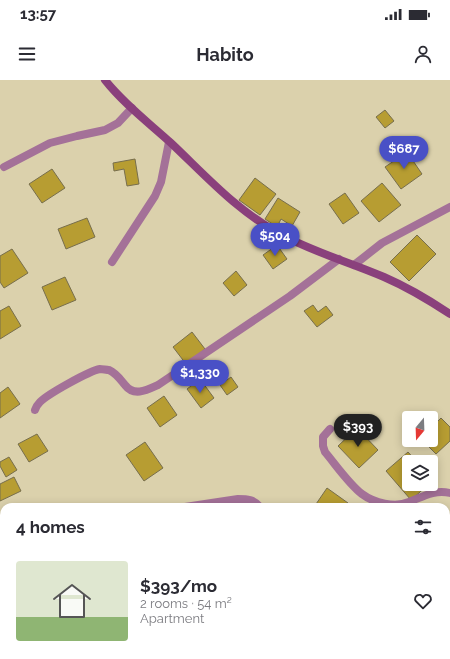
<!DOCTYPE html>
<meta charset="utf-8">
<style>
:root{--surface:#fff;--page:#f2f2f3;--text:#2b2b33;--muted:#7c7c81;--line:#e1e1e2;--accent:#4950c6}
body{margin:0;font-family:Raleway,sans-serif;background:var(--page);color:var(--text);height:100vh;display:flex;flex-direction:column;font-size:15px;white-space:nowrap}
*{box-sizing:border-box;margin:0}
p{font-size:13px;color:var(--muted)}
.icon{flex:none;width:22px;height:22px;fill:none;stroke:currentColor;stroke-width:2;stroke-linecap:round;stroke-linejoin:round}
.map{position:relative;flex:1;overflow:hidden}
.side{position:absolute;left:0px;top:423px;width:450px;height:156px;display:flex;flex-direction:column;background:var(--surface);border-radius:12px 12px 0 0;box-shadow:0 2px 10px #0003}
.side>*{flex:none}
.needle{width:26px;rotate:199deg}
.tools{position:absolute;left:402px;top:331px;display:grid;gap:8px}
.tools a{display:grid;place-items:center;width:36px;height:36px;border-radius:4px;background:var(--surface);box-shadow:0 2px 10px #0003;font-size:20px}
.price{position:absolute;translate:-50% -34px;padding:0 9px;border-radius:14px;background:var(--accent);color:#fff;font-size:13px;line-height:26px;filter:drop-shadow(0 1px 2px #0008)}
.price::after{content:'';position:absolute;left:50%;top:24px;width:12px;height:9px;margin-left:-6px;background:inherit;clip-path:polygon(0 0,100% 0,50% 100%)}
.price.current{background:#222;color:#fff}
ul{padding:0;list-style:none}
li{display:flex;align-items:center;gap:12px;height:100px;padding:0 16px}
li+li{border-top:1px solid var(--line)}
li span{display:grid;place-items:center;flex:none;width:112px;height:80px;border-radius:4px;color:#555}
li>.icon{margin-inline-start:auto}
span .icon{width:48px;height:48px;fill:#fffc;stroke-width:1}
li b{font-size:17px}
h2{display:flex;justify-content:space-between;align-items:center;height:48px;padding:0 16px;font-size:17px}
.status{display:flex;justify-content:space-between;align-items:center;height:28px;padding:0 20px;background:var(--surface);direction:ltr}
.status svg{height:11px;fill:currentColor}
header{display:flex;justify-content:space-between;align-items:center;height:52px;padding:0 16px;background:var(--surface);font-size:18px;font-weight:700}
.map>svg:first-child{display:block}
.building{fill:#b79d32;stroke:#776e4d}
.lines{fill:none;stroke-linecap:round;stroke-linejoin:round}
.street{stroke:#a47198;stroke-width:8}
.secondary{stroke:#8a407c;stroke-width:8}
</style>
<div class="status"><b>13:57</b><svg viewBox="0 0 49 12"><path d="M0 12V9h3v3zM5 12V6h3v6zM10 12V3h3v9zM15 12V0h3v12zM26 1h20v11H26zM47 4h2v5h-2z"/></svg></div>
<header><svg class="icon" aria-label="menu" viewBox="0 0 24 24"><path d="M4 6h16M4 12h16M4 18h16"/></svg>Habito<svg class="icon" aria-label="person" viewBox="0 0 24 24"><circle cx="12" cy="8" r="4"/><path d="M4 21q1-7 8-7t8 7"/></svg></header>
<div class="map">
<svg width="450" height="579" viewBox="0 0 450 579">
<rect width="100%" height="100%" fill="#dbd1ac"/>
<!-- building -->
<path class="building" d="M385,30L394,41L385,48L376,37Z
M407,72L422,94L401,109L385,87Z
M135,79L139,104L127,106L124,89L114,91L113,83Z
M52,89L65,108L42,123L29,104Z
M255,98L276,114L260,135L239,120Z
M382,103L401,125L379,142L361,121Z
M345,113L359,133L343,144L329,124Z
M278,118L300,132L292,146L281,139L277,147L265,139Z
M87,138L95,157L66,169L58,149Z
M417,155L436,174L409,201L390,182Z
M277,165L287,179L273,189L263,175Z
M12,169L28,193L4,208L0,202V176Z
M236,191L247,205L234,216L223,203Z
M65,197L76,220L52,230L42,207Z
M313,225L318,232L326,226L333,235L317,247L304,231Z
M9,226L21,246L0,259V231Z
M192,252L205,269L186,284L173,267Z
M231,297L238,307L227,315L220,305Z
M200,299L214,318L201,328L187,309Z
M8,307L20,324L0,338V313Z
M164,316L177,335L160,347L147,328Z
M441,338L450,347V361L436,374L422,360H431V348Z
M357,348L378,370L359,388L338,366Z
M37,354L48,371L29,382L18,364Z
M145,362L163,388L144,401L126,375Z
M408,372L417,382H409V404H429L411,420L386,391Z
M9,377L17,390L6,397L0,386V382Z
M14,397L21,411L0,421V404Z
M327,408L348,423L345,427H314Z
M450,493V506L446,502V496Z
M450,528V543L446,531V529Z"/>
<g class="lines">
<!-- street -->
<path class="street" d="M4,87L50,63L77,56L105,50L118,43L132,28
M112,182L155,116L161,102L169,62
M354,185L382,163L450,127
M35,330C36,327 38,324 40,322C48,314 89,291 100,289C102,289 107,290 109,290C116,293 120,299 125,305C134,317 147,310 158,305L290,216L339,179
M330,349L323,357V366L325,372C336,385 349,404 362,414C374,423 395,428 409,422C422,417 435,409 450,413
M185,427L238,419C247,419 254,419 260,427
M33,579L34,575"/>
<!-- secondary -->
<path class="secondary" d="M105,0C124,24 149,43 171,63C207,97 236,130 280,154C313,172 349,182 384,197C407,207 429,220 450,234"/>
</g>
</svg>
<div class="tools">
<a><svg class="needle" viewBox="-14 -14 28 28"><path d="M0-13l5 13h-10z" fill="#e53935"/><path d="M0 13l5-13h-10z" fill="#7c7c81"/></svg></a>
<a><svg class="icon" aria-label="layers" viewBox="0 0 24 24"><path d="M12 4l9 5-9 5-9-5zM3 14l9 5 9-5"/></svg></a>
</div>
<b class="price" style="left:404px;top:90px">$687</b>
<b class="price" style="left:275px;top:177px">$504</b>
<b class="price" style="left:200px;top:314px">$1,330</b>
<b class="price current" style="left:358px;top:368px">$393</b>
<section class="side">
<h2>4 homes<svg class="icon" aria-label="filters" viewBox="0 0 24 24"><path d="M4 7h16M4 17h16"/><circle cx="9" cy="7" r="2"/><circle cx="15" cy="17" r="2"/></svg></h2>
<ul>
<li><span style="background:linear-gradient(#dfe7d0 70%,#8fb573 0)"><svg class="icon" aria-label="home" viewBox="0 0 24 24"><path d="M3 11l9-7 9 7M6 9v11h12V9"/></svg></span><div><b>$393/mo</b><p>2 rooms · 54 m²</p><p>Apartment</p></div><svg class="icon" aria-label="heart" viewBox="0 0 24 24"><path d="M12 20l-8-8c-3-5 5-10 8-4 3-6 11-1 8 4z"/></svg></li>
</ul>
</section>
</div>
